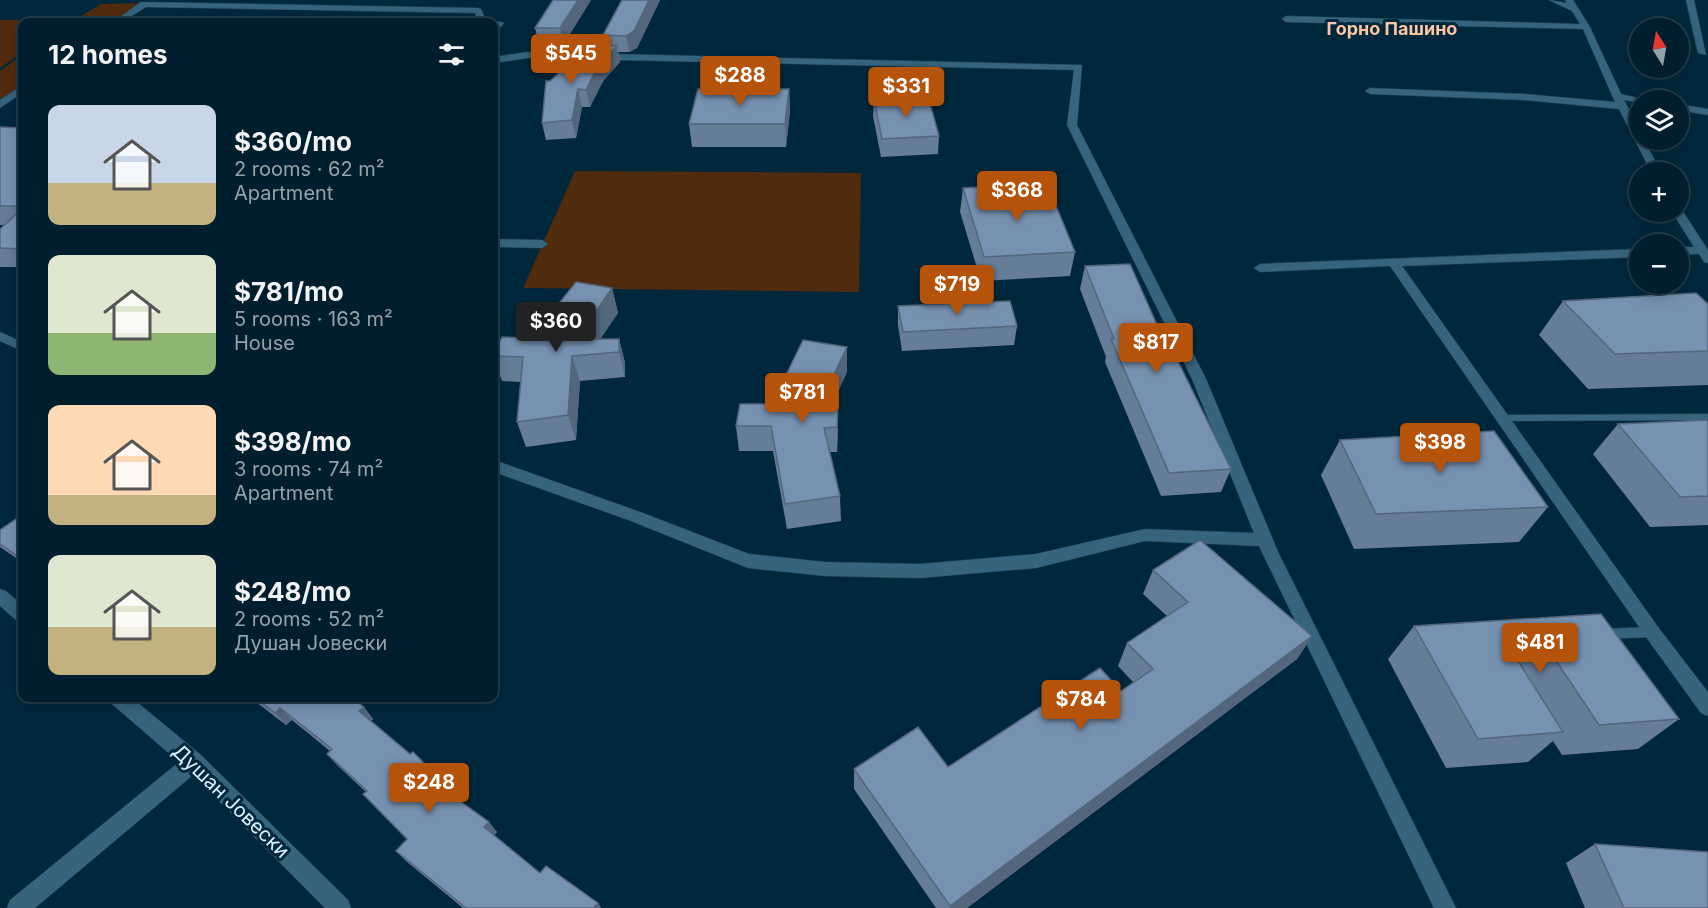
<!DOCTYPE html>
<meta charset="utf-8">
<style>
:root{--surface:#001e2d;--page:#0a2735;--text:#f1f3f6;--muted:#95a2aa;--line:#223c49;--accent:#b45309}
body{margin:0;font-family:Inter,sans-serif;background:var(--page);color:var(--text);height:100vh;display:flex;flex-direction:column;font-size:22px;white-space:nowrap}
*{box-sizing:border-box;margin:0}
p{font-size:20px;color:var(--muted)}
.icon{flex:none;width:33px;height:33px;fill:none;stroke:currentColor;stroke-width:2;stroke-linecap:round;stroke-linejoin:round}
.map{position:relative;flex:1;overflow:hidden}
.drawer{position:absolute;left:18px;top:18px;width:480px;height:684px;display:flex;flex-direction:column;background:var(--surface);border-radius:12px;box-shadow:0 3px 15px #0003,0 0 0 2px var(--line)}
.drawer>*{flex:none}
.needle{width:39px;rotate:349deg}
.tools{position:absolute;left:1629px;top:18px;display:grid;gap:12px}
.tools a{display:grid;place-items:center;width:60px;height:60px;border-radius:50%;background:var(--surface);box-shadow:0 3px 15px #0003,0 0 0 2px var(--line);font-size:30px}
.price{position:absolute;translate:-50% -51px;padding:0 14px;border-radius:6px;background:var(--accent);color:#fff;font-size:20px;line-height:39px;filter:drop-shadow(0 2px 3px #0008)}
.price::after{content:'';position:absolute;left:50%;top:36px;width:18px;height:14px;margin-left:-9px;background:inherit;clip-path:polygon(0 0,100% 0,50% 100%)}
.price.selected{background:#222;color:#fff}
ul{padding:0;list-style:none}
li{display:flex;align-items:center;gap:18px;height:150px;padding:0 30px}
li span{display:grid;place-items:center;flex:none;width:168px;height:120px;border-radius:12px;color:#555}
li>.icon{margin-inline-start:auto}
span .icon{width:72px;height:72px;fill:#fffc;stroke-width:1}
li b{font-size:26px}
h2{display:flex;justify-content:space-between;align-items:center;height:72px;padding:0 30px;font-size:26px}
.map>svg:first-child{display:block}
.green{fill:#512b0e}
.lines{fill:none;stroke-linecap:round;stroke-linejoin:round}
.lane-casing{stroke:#1f4457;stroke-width:1}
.street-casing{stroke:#1f4457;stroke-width:1}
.lane{fill:#36647d;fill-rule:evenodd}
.street{fill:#36647d;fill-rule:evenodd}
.wall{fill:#667d98}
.shaded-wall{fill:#53667c}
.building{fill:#7791b1;stroke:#53667c;stroke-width:1.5}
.labels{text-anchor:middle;stroke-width:6;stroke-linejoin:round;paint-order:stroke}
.far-district-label{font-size:18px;font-weight:bold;fill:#ffc6a3;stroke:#00283c}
.near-street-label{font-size:20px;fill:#ddf2ff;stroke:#00283c}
</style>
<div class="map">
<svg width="1708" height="908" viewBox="0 0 1708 908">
<rect width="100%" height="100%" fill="#00283c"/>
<!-- green -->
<path class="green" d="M143,3L114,22H71L101,4Z
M0,20L69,21L22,22V53L0,68Z
M22,55V86L0,103V71Z
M575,171L861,173L859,292L523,288Z"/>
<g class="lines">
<!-- lane casing -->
<g class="lane-casing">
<path id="lane" d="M1708,414V420L1502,421L1498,418L1502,415Z
M1652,627L1656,629L1657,632L1656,635L1652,637L1603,639L1599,637L1598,634L1599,631L1603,629Z"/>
</g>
<!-- street casing -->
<g class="street-casing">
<path id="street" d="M1549,0L1567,3L1565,0H1573L1590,27L1621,94L1647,100H1640V103L1624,100L1640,130V140H1644L1661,172H1651L1619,109L1524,100L1370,94L1365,91L1370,88L1524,94L1615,102L1583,29L1286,22L1282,19L1286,16L1580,24L1572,11Z
M1686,0H1694L1706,55L1698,53Z
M141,2L478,8L481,9L485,18L504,23L494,35V22H478L475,13L146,7L122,22H113Z
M528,52L1082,65L1077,125L1206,379L1278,552L1456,908H1434L1259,546L1145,541L1036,568L920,578L825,576L748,568L631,521L494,472V460L643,513L749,554L825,562L920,564L1036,554L1145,529L1254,533L1192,379L1067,125L1074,70L528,58L494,63V57Z
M22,86V93L0,108V100Z
M1678,104L1708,109V115L1678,110Z
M1678,209L1682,210L1708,250V263L1704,262L1699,254L1678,255V247H1694L1672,212H1678Z
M494,239L542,240L548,244L542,248L494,247Z
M1640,249V257L1402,266L1658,627L1708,692V716L1701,713L1646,637L1390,266L1260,272L1254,268L1260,264Z
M0,332L22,342V351L0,341Z
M0,589L6,591L22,605V622L16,620L0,606Z
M110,698H132L201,755L348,900L351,908H325L193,775L35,908H7L10,900L179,762L112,704Z"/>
</g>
<!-- lane -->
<use href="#lane" class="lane"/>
<!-- street -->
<use href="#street" class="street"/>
</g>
<!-- wall -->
<path class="wall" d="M553,0H591L563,45L539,44L535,28Z
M622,0H660L637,48L629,52H618L620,62L603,81L590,107H582L576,138L546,140L542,123L592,54L605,45L603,35Z
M789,89L790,111L786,147H692L689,124Z
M874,99L939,136L938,154L881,157L873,116Z
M0,127L22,128V267H0V229L5,225H0Z
M963,188L1015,193L1075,252L1070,276L981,281L960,212Z
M1085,266L1162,336L1231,469L1221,492L1161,496L1105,362L1106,357L1080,289Z
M612,288L618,313L600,339H619L625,363V377L580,381L576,440L526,447L517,422L521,382L502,381L494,359V354L531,338Z
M1563,301L1708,304V385L1588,389L1539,335Z
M898,306L1017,326L1014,345L902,351L898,325Z
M847,372L831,407H838V432L837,452H830L840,496L841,521L787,529L773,451H739L736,426L772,404Z
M1708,420V525L1650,527L1593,454L1618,424Z
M1340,440L1548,507L1519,542L1354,549L1321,475Z
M22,515V562L0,547V530Z
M1153,570L1312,636L1297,659L967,908H936L854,789V769L948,767L1121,691L1133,682L1118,666L1127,643L1167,616L1143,594Z
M1601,614L1679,719L1638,749L1562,755L1553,741L1528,762L1446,768L1388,659L1414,626Z
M252,698H352L364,707L373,719L371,721L442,781L451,793H450L497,832L494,835L540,873L598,903L601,908H463L406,861L396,851L407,840L366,792L337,765L327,754L330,751L292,720L286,725L256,702Z
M1595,844L1708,908H1585L1566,863Z"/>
<!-- shaded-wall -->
<path class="shaded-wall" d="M578,0H591L563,45L560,28Z
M649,0H660L637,48L629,52L626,36Z
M617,46L620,62L603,81L590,107L586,90L599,64Z
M578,89L582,107L576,138L572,120Z
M789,89L790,111L786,147L785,124Z
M612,288L618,313L590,354L577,339Z
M619,339L625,363V377L619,352Z
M847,347V372L819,433L818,408Z
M572,356L580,381L576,440L568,415Z
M838,407V432L837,452V427Z
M1535,629L1503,661L1508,645Z
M1312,636L1297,659L967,908H950V906Z
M364,707L373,719L369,723L359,711Z
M280,708L292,720L286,725L275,713Z
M442,781L451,793L447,796L438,785Z
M489,822L497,832L492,838L484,827Z
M598,903L601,908H593Z"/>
<!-- building -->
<path class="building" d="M553,0H578L560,28H535Z
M622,0H649L634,31L626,36L603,35Z
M597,45L617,46L599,64L586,90L578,89L572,120L542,123L546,81H550L580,53L592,54Z
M698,89H789L785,124H689Z
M928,96L939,136L882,139L874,99Z
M0,127L22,128V206H0Z
M1012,186L1015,193L1050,191L1075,252L984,257L963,188Z
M22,209V249L0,248V229Z
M1130,264L1162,336L1165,335L1231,469L1169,473L1111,339H1114L1085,266Z
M576,282L612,288L577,339H619V352L572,356L568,415L517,422L523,357L494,356V354L502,337L531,338Z
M1696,293L1708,304V351L1615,354L1563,301Z
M1010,301L1017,326L903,332L898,306Z
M803,340L847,347L818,408L838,407L837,427L824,428L840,496L785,504L771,426H736L740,404H772Z
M1708,420V496L1680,497L1618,424Z
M1494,431L1548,507L1376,514L1340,440Z
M22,515V559L0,544V530Z
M1200,540L1312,636L950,906L854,769L918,727L948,767L1100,668L1121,691L1153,669L1127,643L1188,602L1153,570Z
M1601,614L1679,719L1599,725L1535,629L1508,645L1563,732L1478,739L1414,626Z
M255,698H352L364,707L359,711L410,754L413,752L442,781L438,785L489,822L484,827L540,873L546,866L598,903L593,908H466L396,851L407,839L363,794L367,791L327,754L332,749L280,708L275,713Z
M1595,844L1708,852V908H1624Z"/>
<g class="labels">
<!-- far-district labels -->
<g class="far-district-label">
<text x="1392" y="35">Горно Пашино</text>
</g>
<!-- near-street labels -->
<g class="near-street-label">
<text transform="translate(231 801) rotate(44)" y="7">Душан Јовески</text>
</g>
</g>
</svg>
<div class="tools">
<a><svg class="needle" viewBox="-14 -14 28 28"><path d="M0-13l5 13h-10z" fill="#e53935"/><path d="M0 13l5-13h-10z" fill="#95a2aa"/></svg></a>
<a><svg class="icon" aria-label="layers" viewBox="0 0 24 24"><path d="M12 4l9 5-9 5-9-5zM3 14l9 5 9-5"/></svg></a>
<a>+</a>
<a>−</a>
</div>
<b class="price" style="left:571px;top:85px">$545</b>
<b class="price" style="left:740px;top:107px">$288</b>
<b class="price" style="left:906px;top:118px">$331</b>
<b class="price" style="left:1017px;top:222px">$368</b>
<b class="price" style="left:957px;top:316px">$719</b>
<b class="price selected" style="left:556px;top:353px">$360</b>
<b class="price" style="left:1156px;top:374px">$817</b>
<b class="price" style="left:802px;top:424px">$781</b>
<b class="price" style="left:1440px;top:474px">$398</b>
<b class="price" style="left:1540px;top:674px">$481</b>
<b class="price" style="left:1081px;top:731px">$784</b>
<b class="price" style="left:429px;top:814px">$248</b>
<section class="drawer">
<h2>12 homes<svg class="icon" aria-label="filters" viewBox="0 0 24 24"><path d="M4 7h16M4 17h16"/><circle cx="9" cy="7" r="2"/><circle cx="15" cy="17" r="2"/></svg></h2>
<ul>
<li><span style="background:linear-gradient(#c9d6e8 65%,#c2b280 0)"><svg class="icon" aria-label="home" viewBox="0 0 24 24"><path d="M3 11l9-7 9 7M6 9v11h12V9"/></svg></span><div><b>$360/mo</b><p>2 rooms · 62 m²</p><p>Apartment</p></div></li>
<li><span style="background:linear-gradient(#dfe7d0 65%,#8fb573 0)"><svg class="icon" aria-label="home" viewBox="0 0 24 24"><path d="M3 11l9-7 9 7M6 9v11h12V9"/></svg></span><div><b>$781/mo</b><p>5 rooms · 163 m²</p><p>House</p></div></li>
<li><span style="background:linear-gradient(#ffd9b3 75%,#c2b280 0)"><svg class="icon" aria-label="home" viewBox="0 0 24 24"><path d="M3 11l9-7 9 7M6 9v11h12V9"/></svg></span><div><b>$398/mo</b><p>3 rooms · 74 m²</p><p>Apartment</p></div></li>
<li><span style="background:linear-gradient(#dfe7d0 60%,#c2b280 0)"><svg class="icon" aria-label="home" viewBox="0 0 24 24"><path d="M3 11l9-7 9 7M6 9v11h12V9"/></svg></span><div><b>$248/mo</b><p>2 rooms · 52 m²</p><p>Душан Јовески</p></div></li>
</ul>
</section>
</div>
